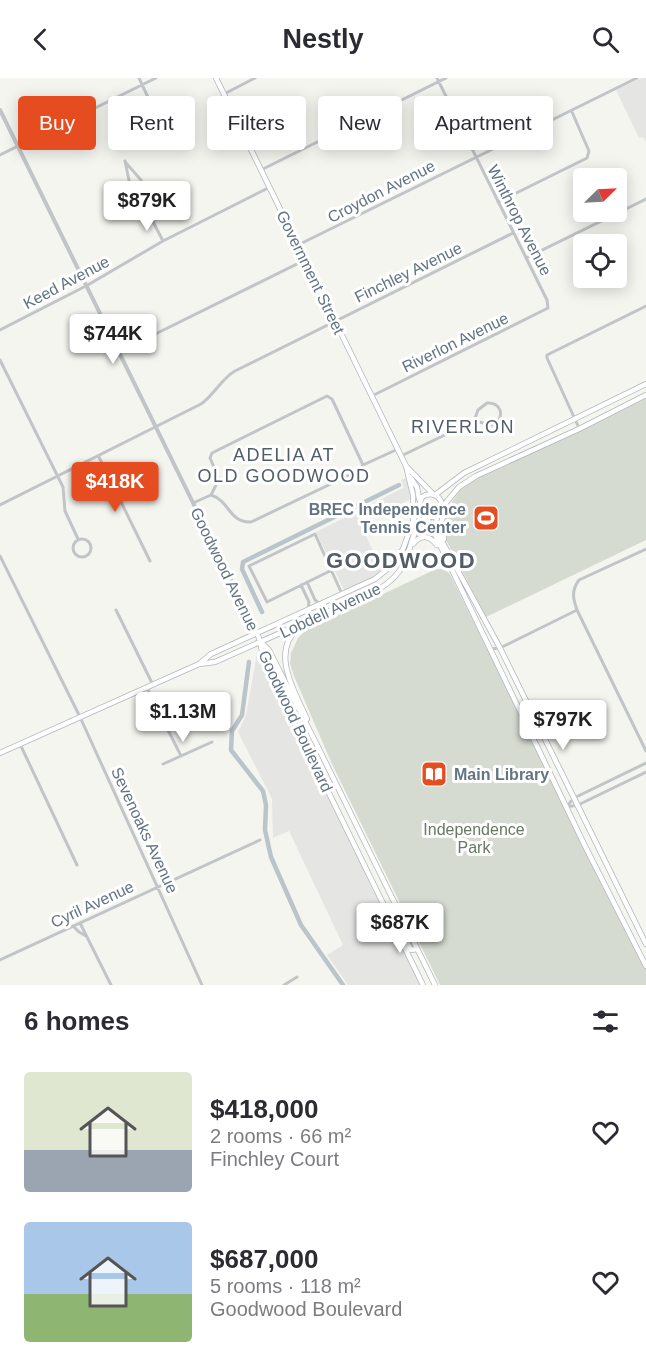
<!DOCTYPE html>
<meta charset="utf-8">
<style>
:root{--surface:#fff;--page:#f2f2f3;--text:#2b2b33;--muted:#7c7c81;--accent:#e54d20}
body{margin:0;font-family:Helvetica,sans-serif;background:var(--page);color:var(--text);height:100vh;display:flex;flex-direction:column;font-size:22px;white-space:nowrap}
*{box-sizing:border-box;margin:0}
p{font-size:20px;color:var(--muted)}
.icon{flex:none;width:33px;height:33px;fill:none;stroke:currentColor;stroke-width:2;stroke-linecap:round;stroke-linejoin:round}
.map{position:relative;height:907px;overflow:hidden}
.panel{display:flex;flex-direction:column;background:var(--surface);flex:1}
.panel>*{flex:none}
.banner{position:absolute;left:18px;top:18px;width:610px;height:54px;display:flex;gap:12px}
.needle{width:39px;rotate:66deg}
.controls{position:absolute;left:573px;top:90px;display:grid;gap:12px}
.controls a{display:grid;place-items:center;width:54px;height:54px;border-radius:6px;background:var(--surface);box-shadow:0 3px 15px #0003;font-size:30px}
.price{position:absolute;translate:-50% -51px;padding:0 14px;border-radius:6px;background:#fff;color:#222;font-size:20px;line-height:39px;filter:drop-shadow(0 2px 3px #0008)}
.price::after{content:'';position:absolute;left:50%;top:36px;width:18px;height:14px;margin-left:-9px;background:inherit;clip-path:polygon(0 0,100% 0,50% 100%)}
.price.selected{background:var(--accent);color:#fff}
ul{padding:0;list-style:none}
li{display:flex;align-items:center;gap:18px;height:150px;padding:0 24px}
li span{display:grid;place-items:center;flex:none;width:168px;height:120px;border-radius:6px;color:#555}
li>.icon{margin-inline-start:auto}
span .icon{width:72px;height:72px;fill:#fffc;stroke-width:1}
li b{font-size:26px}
h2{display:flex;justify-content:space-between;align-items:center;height:72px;padding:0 24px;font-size:26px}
.pill{padding:0 21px;border-radius:6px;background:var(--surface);box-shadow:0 3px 15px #0003;font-size:21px;line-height:54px}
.pill.selected{background:var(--accent);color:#fff}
header{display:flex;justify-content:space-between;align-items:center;height:78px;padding:0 24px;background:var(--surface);font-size:27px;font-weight:700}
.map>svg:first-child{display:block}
.built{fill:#e5e6e4}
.green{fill:#d5dbd1}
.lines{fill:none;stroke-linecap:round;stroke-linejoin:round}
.canal{stroke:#b9c5ca;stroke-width:4.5}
.secondary-casing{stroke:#b1b7bb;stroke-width:6}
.minor{stroke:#c1c5c8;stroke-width:3}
.tertiary{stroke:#c1c5c8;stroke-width:4}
.secondary{stroke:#fff;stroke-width:4.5}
.labels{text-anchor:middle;stroke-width:6;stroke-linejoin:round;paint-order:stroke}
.street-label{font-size:16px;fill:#637482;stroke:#fff}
.poi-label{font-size:16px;font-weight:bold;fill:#637482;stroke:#fff;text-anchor:end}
.park-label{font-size:16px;fill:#677962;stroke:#fff}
.neighbourhood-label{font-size:18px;letter-spacing:1.5px;fill:#515d67;stroke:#fff}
.district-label{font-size:22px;font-weight:bold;letter-spacing:1.5px;fill:#515d67;stroke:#fff}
</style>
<header><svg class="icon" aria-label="back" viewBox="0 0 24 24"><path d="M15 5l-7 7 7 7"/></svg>Nestly<svg class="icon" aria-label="search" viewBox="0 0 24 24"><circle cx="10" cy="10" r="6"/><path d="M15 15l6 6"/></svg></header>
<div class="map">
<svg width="646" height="907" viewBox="0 0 646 907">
<rect width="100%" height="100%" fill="#f5f5f0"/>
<!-- built -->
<path class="built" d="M642,0H646V64L643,59L639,60L616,12Z
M406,400L410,410L411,421L360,446L383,493L373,501L345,514L316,454L403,410L404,409L401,402Z
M257,575L269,596L421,907H348L327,877L343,867L289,753L273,760L272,721L238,654L246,637Z"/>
<!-- green -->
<path class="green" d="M646,319V462L486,539L445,460L443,446L449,429L459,413L473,401Z
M436,491H444L450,496L646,892V907H440L332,686L294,598L290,586L291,575L298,560L305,553Z"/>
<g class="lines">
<!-- canal -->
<path class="canal" d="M262,534L242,491L243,484L399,407
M249,584L242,637L232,653L231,672L263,713L266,727L265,752L271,779L301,847L343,907"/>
<!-- secondary casing -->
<g class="secondary-casing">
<path id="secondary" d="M216,0L406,388L413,417V443
M406,388L433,416
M410,399L417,409L419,421
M435,417L464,395L646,306
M418,429L424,438L434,439L459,409L476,398L579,351L646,317
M437,437L436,447L438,456L500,570L646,866
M427,440L585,768L646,888
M444,461L441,445L446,428
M413,466C421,456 429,457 437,467
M298,550C270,575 295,614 307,641
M257,555L260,563L269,572L318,669L435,907
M260,563L262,574L275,605L423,907
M199,586L211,576L375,501L390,489L403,471L422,419C429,414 437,416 441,423V433
M0,675L199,586L215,584L379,511C389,505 398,497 403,487C412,471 411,452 426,439
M390,833L411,872L417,871"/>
</g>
<!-- minor -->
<path class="minor" d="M139,0L166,58
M224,16L255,0
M0,77L156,0
M125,83L131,112L149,136L163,163
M126,85L141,102L148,135
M261,92L446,0
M498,124L587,80L589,73L572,34
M298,167L637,0
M526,180L646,121
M0,252L86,208L163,163L270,109
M119,274L305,182
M0,282L63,409L65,433L78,461
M372,318L548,230L547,222L437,0
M579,350L547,280V277L646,228
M401,378L474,343L478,332L487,325C501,324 506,339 493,347L474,343
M99,379L150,483
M363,387L332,321L327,318L212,375L210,380L219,401L211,417C230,423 229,445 251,444L358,393L363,387L398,371
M193,425L211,417
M0,427L201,326C214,317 221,301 235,293L513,155
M73 470a9 9 0 1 1 18 0a9 9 0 1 1-18 0Z
M646,471L579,502C571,513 573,520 577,532L646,673
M0,478L80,639L202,907
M332,492L267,524L249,488L315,456L342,516
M307,504L315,522L320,526
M301,507L309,524L308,531
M116,532L153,607
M490,571L500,570L577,532
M147,610L181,678
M20,666L77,787
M646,685L574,720L566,729L578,727L646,694
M163,686L212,664
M80,845L111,907
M73,848L79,854L86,858
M0,882L260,762
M284,907L297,899"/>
<!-- tertiary -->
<path class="tertiary" d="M0,32L257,555"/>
<!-- secondary -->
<use href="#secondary" class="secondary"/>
</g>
<!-- icons -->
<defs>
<g id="stadium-square" transform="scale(1.35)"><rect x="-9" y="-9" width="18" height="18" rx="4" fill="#e54d20" stroke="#fff"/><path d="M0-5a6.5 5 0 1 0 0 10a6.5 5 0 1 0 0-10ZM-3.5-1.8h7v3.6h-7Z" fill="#fff"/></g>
<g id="library-square" transform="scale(1.35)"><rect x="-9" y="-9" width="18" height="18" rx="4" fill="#e54d20" stroke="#fff"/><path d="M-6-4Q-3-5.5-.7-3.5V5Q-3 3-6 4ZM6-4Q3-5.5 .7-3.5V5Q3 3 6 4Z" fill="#fff"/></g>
</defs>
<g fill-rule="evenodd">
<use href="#stadium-square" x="486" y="440"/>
<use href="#library-square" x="434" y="696"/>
</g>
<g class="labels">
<!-- street labels -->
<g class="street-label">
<text transform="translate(381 113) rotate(-27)" y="6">Croydon Avenue</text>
<text transform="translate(520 142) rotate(63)" y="6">Winthrop Avenue</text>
<text transform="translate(311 194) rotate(64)" y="6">Government Street</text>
<text transform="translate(408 194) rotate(-26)" y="6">Finchley Avenue</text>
<text transform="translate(66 204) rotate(-28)" y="6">Keed Avenue</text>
<text transform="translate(455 264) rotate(-26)" y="6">Riverlon Avenue</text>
<text transform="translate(225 491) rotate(64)" y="6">Goodwood Avenue</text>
<text transform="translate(330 532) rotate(-25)" y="6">Lobdell Avenue</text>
<text transform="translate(296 643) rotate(65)" y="6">Goodwood Boulevard</text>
<text transform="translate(145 752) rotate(65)" y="6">Sevenoaks Avenue</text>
<text transform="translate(92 826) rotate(-25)" y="6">Cyril Avenue</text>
</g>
<!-- poi labels -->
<g class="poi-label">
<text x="466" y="437">BREC Independence<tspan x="466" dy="18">Tennis Center</tspan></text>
<text x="454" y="702" text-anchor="start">Main Library</text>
</g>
<!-- park labels -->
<g class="park-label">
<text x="474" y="757">Independence<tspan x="474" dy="18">Park</tspan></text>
</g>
<!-- neighbourhood labels -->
<g class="neighbourhood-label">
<text x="463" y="355">RIVERLON</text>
<text x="284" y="383">ADELIA AT<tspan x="284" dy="21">OLD GOODWOOD</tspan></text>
</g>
<!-- district labels -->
<g class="district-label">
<text x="401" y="490">GOODWOOD</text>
</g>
</g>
</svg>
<div class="controls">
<a><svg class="needle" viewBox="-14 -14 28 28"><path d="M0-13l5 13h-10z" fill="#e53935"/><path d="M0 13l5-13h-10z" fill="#7c7c81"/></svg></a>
<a><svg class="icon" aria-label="locate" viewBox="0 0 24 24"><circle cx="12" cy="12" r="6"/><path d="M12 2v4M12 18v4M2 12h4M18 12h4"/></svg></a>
</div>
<b class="price" style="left:147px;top:154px">$879K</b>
<b class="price" style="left:113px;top:287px">$744K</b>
<b class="price selected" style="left:115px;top:435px">$418K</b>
<b class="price" style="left:183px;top:665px">$1.13M</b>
<b class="price" style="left:563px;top:673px">$797K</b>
<b class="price" style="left:400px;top:876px">$687K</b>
<div class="banner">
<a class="pill selected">Buy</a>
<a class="pill">Rent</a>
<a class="pill">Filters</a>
<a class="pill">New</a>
<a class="pill">Apartment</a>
</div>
</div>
<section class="panel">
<h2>6 homes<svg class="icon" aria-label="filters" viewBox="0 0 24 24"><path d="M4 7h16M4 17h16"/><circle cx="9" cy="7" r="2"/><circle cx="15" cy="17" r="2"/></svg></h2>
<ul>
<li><span style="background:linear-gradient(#dfe7d0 65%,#9aa5b1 0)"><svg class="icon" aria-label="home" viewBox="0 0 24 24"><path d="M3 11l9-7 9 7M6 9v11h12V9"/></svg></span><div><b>$418,000</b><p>2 rooms · 66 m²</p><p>Finchley Court</p></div><svg class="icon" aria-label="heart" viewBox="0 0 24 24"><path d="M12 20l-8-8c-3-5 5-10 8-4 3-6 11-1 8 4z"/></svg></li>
<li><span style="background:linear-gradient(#a9c7e8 60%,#8fb573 0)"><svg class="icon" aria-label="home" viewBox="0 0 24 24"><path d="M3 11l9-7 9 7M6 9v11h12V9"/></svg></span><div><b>$687,000</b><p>5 rooms · 118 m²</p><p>Goodwood Boulevard</p></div><svg class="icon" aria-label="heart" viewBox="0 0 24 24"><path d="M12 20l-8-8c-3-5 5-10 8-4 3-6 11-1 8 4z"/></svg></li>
</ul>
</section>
